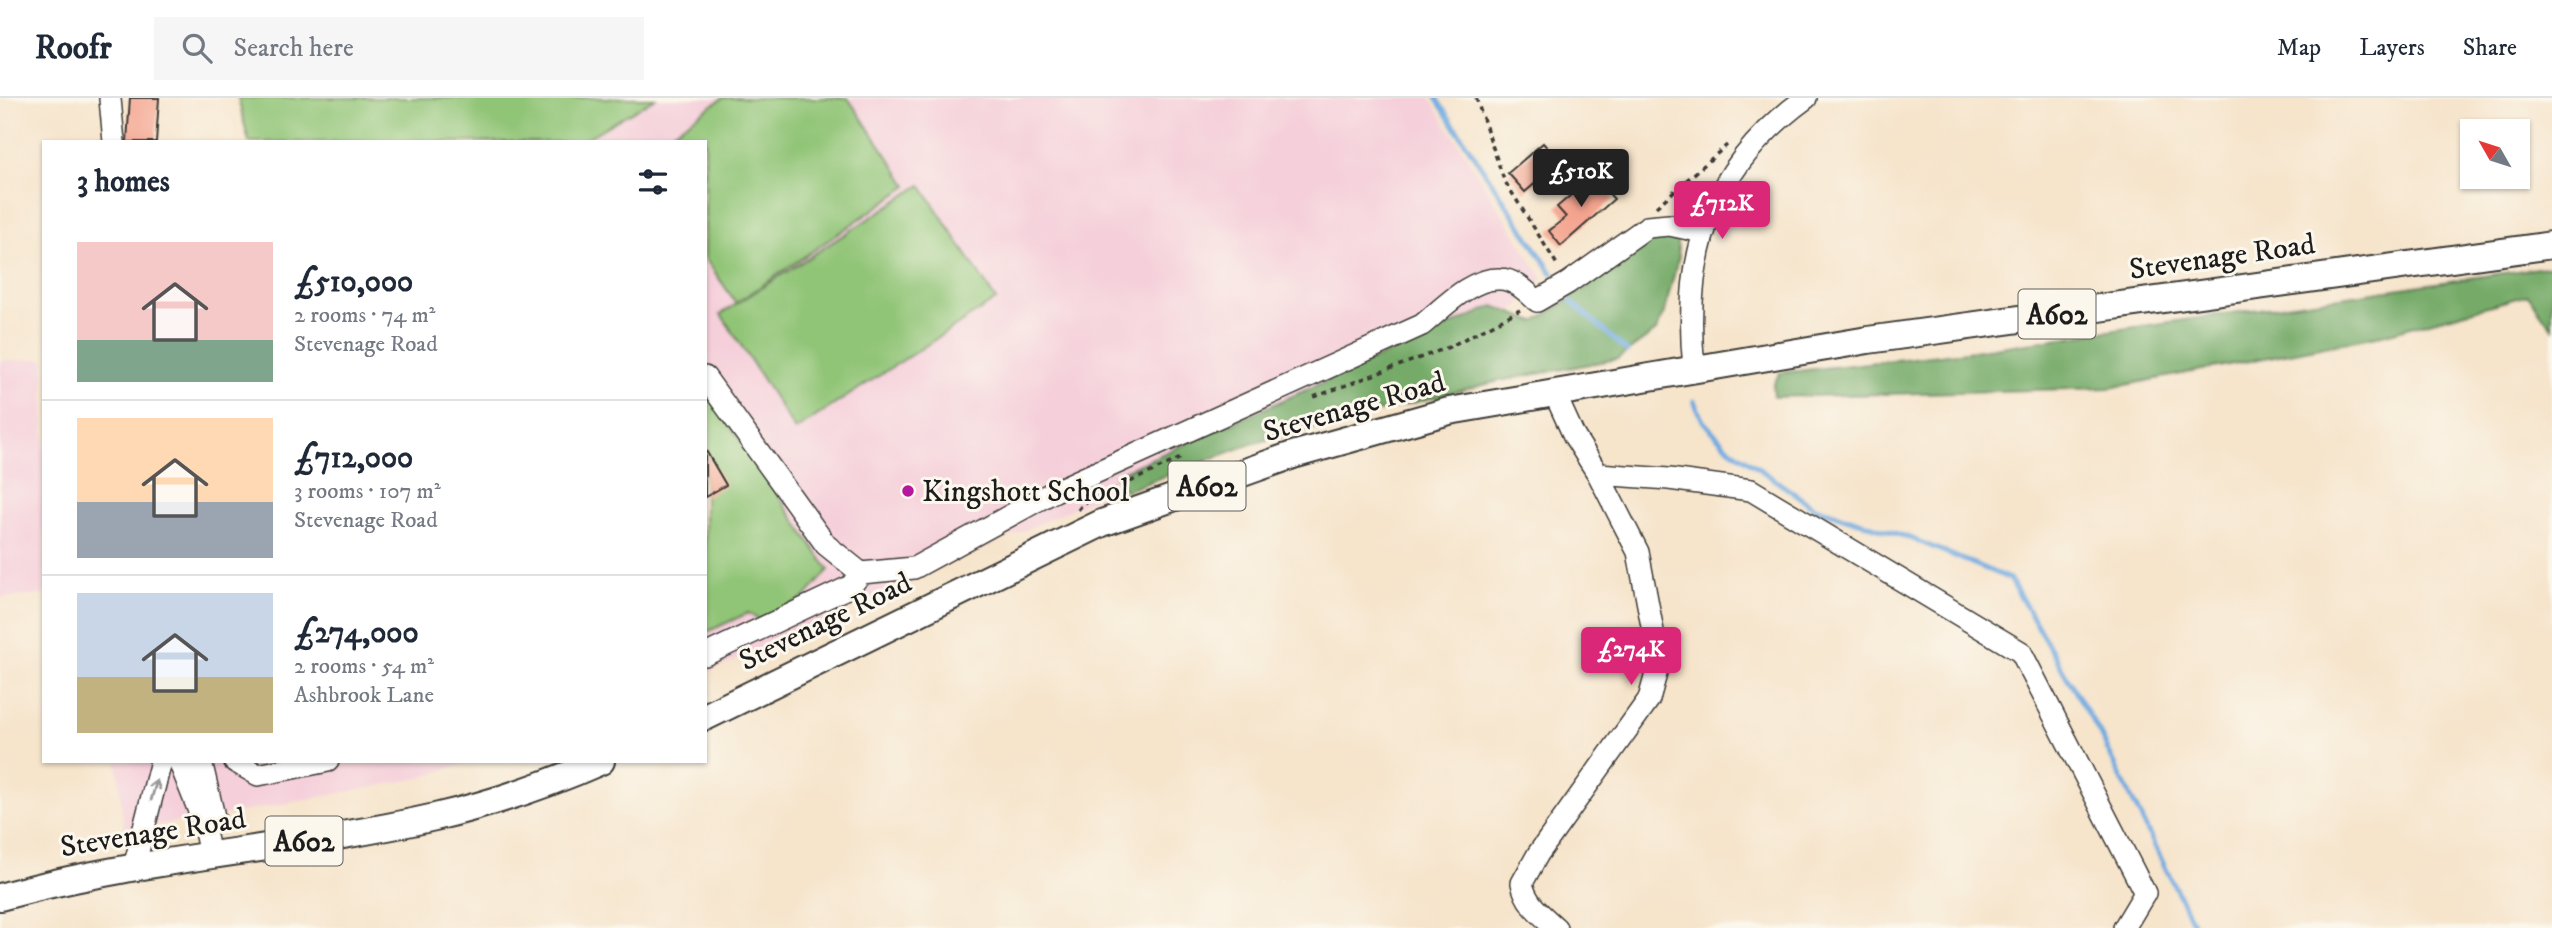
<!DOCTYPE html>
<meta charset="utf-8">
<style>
:root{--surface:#fff;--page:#f6f6f7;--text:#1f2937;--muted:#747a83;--line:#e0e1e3;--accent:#db2777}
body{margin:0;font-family:"IM FELL DW Pica",serif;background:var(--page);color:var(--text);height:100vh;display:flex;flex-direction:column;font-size:26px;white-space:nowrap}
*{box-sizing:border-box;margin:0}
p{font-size:23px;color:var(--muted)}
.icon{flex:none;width:38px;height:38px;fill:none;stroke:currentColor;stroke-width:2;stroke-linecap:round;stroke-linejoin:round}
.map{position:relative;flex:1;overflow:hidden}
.details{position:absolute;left:42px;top:42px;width:665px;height:623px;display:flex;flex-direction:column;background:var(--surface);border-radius:0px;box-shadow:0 2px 5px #0004}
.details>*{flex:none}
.needle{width:46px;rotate:309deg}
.tools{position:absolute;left:2460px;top:21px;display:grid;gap:14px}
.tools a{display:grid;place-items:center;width:70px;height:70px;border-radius:0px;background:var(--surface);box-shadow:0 2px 5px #0004;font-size:35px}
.price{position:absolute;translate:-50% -60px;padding:0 16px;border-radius:7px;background:var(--accent);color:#fff;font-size:23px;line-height:46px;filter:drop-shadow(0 2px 4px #0008)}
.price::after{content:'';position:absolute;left:50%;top:42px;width:21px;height:16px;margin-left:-10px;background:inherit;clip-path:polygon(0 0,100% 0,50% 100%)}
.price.selected{background:#222;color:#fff}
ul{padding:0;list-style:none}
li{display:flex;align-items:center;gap:21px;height:175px;padding:0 35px}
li+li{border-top:2px solid var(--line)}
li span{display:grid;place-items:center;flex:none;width:196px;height:140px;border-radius:0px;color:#555}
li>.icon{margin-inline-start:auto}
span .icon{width:84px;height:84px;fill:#fffc;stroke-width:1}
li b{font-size:30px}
h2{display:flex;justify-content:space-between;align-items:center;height:84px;padding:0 35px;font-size:30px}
header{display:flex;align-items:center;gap:42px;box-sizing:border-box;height:98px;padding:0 35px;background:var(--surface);border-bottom:2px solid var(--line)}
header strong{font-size:33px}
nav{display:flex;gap:38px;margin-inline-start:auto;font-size:24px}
.search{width:490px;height:63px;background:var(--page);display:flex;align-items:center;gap:18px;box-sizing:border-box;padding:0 24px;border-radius:0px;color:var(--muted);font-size:26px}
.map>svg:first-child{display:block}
.built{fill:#f5cfda}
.green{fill:#90c476;stroke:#567049;stroke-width:2}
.forest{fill:#74aa67;stroke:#486342;stroke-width:2}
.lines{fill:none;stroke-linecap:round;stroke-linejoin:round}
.stream{stroke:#70aae0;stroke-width:5}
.building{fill:#f4a48f}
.minor-casing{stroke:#3d3a36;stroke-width:24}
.major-casing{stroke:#3d3a36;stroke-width:30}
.path{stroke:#3d3a36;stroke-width:3.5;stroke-dasharray:5 5;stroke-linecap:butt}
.minor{stroke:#fff;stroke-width:21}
.major{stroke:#fff;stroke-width:26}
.oneway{stroke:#999}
.poi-dot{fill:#b5179e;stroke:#fbf7ec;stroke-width:2.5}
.labels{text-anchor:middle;stroke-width:6;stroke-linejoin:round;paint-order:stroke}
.shield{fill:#fbf7ec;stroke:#5f5e5a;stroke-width:2}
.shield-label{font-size:28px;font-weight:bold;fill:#1c1c1c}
.street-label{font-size:30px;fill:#1c1c1c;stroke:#fbf7ec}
.poi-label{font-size:30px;fill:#1c1c1c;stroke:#fbf7ec;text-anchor:start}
</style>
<header>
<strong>Roofr</strong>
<div class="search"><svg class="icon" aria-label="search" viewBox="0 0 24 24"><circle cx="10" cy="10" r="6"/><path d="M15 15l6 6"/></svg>Search here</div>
<nav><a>Map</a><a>Layers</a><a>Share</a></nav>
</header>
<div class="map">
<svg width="2552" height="830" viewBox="0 0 2552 830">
<rect width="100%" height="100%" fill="#fbf7ec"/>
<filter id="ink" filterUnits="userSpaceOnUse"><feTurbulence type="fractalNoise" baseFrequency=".0143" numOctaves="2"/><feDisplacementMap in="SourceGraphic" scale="14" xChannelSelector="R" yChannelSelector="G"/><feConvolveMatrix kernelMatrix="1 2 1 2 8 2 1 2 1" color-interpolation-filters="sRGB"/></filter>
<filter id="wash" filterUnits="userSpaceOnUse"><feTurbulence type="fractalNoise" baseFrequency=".00686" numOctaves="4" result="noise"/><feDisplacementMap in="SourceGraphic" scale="28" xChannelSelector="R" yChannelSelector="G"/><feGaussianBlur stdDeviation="1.57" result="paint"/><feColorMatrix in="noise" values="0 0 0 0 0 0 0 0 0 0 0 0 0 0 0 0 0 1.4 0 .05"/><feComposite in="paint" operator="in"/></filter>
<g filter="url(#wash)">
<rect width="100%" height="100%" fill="#f6e4cb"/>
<!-- built -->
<path class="built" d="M238,0H1430L1543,181L1515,211L705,576V44H249Z
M44,261V497L0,500V263Z
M117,663H471L420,680L219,718L124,731Z"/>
<!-- green -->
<path class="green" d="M238,0H655L580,44H249Z
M723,0H848L908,88L736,205L705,160V44H658Z
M921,87L996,202L795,332L721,216Z
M705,291L829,472L804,500L760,522L748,515L705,535Z"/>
<!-- forest -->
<path class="forest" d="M1646,137L1676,139L1679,158L1664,215L1656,233L1617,261L1499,283L1251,346L1125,393L1115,377L1494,208L1535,224L1596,183Z
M2552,168V230L2528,197L2382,237L2110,290L1774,299L1773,287L1780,275L1966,254Z"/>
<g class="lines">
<!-- stream -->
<path class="stream" d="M1436,0L1552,175
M1571,203L1627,253
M1694,303L1703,323L1725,347L1815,410L1913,441L2010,481L2099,634L2195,830"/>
</g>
<g id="blocks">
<!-- building -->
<path class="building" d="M130,0H159L156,44H127Z
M1543,45L1560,64L1525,94L1508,75Z
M1593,78L1614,101L1561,148L1549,133L1566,119L1557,109Z
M705,351L726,387L705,399Z"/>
</g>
</g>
<g filter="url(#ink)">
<use href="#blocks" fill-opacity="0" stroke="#3d3a36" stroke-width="2"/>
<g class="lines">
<!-- minor casing -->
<g class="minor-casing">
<path id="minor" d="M110,1L114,44
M1694,270C1682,155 1711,69 1806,0
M705,279L826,447L861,475L914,470L1055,393L1422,227C1442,211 1471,179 1500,181C1514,181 1527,194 1537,203L1568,185L1647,129L1669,127L1703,134
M1554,294L1574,338L1598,376L1638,454L1659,565L1649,601L1538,756L1522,785C1526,806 1541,816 1556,830
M1598,376L1669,381L1751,392L2021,554L2145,795L2124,830
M705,557L851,488L861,475
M179,663L203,723L210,758
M201,663L215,723
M234,663L258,677L328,663
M134,769L161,663"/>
</g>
<!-- major casing -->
<g class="major-casing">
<path id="major" d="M705,619L1102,425L1293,357L1449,313L1868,242L2552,147
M0,799C142,759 291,752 435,719C491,706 549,686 601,663"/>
</g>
<!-- path -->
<path class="path" d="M1476,0L1504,82L1558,168
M1656,109L1727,47
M1314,299L1449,249L1520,212
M1078,412L1083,406L1183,359"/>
<!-- minor -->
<use href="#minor" class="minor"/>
<!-- major -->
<use href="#major" class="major"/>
</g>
<!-- one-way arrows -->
<defs><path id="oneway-shaft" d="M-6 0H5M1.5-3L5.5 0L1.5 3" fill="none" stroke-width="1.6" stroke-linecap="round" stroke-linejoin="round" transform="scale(1.75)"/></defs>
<use class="oneway" href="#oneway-shaft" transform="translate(154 692) rotate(-74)"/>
</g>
<!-- markers -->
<circle class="poi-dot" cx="908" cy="393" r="7"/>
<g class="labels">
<!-- shield labels -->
<g class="shield">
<rect x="2018.5" y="191.5" width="77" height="49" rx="5"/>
<rect x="1168.5" y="363.5" width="77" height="49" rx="5"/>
<rect x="265.5" y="718.5" width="77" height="49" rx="5"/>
</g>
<g class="shield-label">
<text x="2057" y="226">A602</text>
<text x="1207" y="398">A602</text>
<text x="304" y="753">A602</text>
</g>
<!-- street labels -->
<g class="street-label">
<text transform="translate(2222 158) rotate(-8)" y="10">Stevenage Road</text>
<text transform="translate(1354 308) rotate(-16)" y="10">Stevenage Road</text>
<text transform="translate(825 523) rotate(-26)" y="10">Stevenage Road</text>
<text transform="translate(153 734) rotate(-9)" y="10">Stevenage Road</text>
</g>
<!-- poi labels -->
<g class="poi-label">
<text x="922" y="403">Kingshott School</text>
</g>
</g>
</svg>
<div class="tools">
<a><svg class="needle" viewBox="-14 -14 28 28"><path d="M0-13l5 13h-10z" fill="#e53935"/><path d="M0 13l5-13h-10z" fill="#747a83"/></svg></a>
</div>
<b class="price selected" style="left:1581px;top:111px">£510K</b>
<b class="price" style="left:1722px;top:143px">£712K</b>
<b class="price" style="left:1631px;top:589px">£274K</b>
<section class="details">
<h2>3 homes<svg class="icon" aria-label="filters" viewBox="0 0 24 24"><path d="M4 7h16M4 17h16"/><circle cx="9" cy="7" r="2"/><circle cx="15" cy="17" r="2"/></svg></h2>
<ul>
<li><span style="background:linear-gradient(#f6c9c9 70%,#7fa58c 0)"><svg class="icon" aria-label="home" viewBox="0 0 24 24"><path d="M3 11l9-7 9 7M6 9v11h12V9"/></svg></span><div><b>£510,000</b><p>2 rooms · 74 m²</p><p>Stevenage Road</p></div></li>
<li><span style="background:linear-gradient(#ffd9b3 60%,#9aa5b1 0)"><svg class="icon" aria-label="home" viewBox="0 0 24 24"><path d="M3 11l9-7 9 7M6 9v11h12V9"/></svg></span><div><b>£712,000</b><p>3 rooms · 107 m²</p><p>Stevenage Road</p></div></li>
<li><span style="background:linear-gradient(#c9d6e8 60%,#c2b280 0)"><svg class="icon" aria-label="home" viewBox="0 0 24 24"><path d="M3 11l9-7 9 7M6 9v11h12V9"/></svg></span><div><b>£274,000</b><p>2 rooms · 54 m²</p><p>Ashbrook Lane</p></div></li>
</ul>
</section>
</div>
